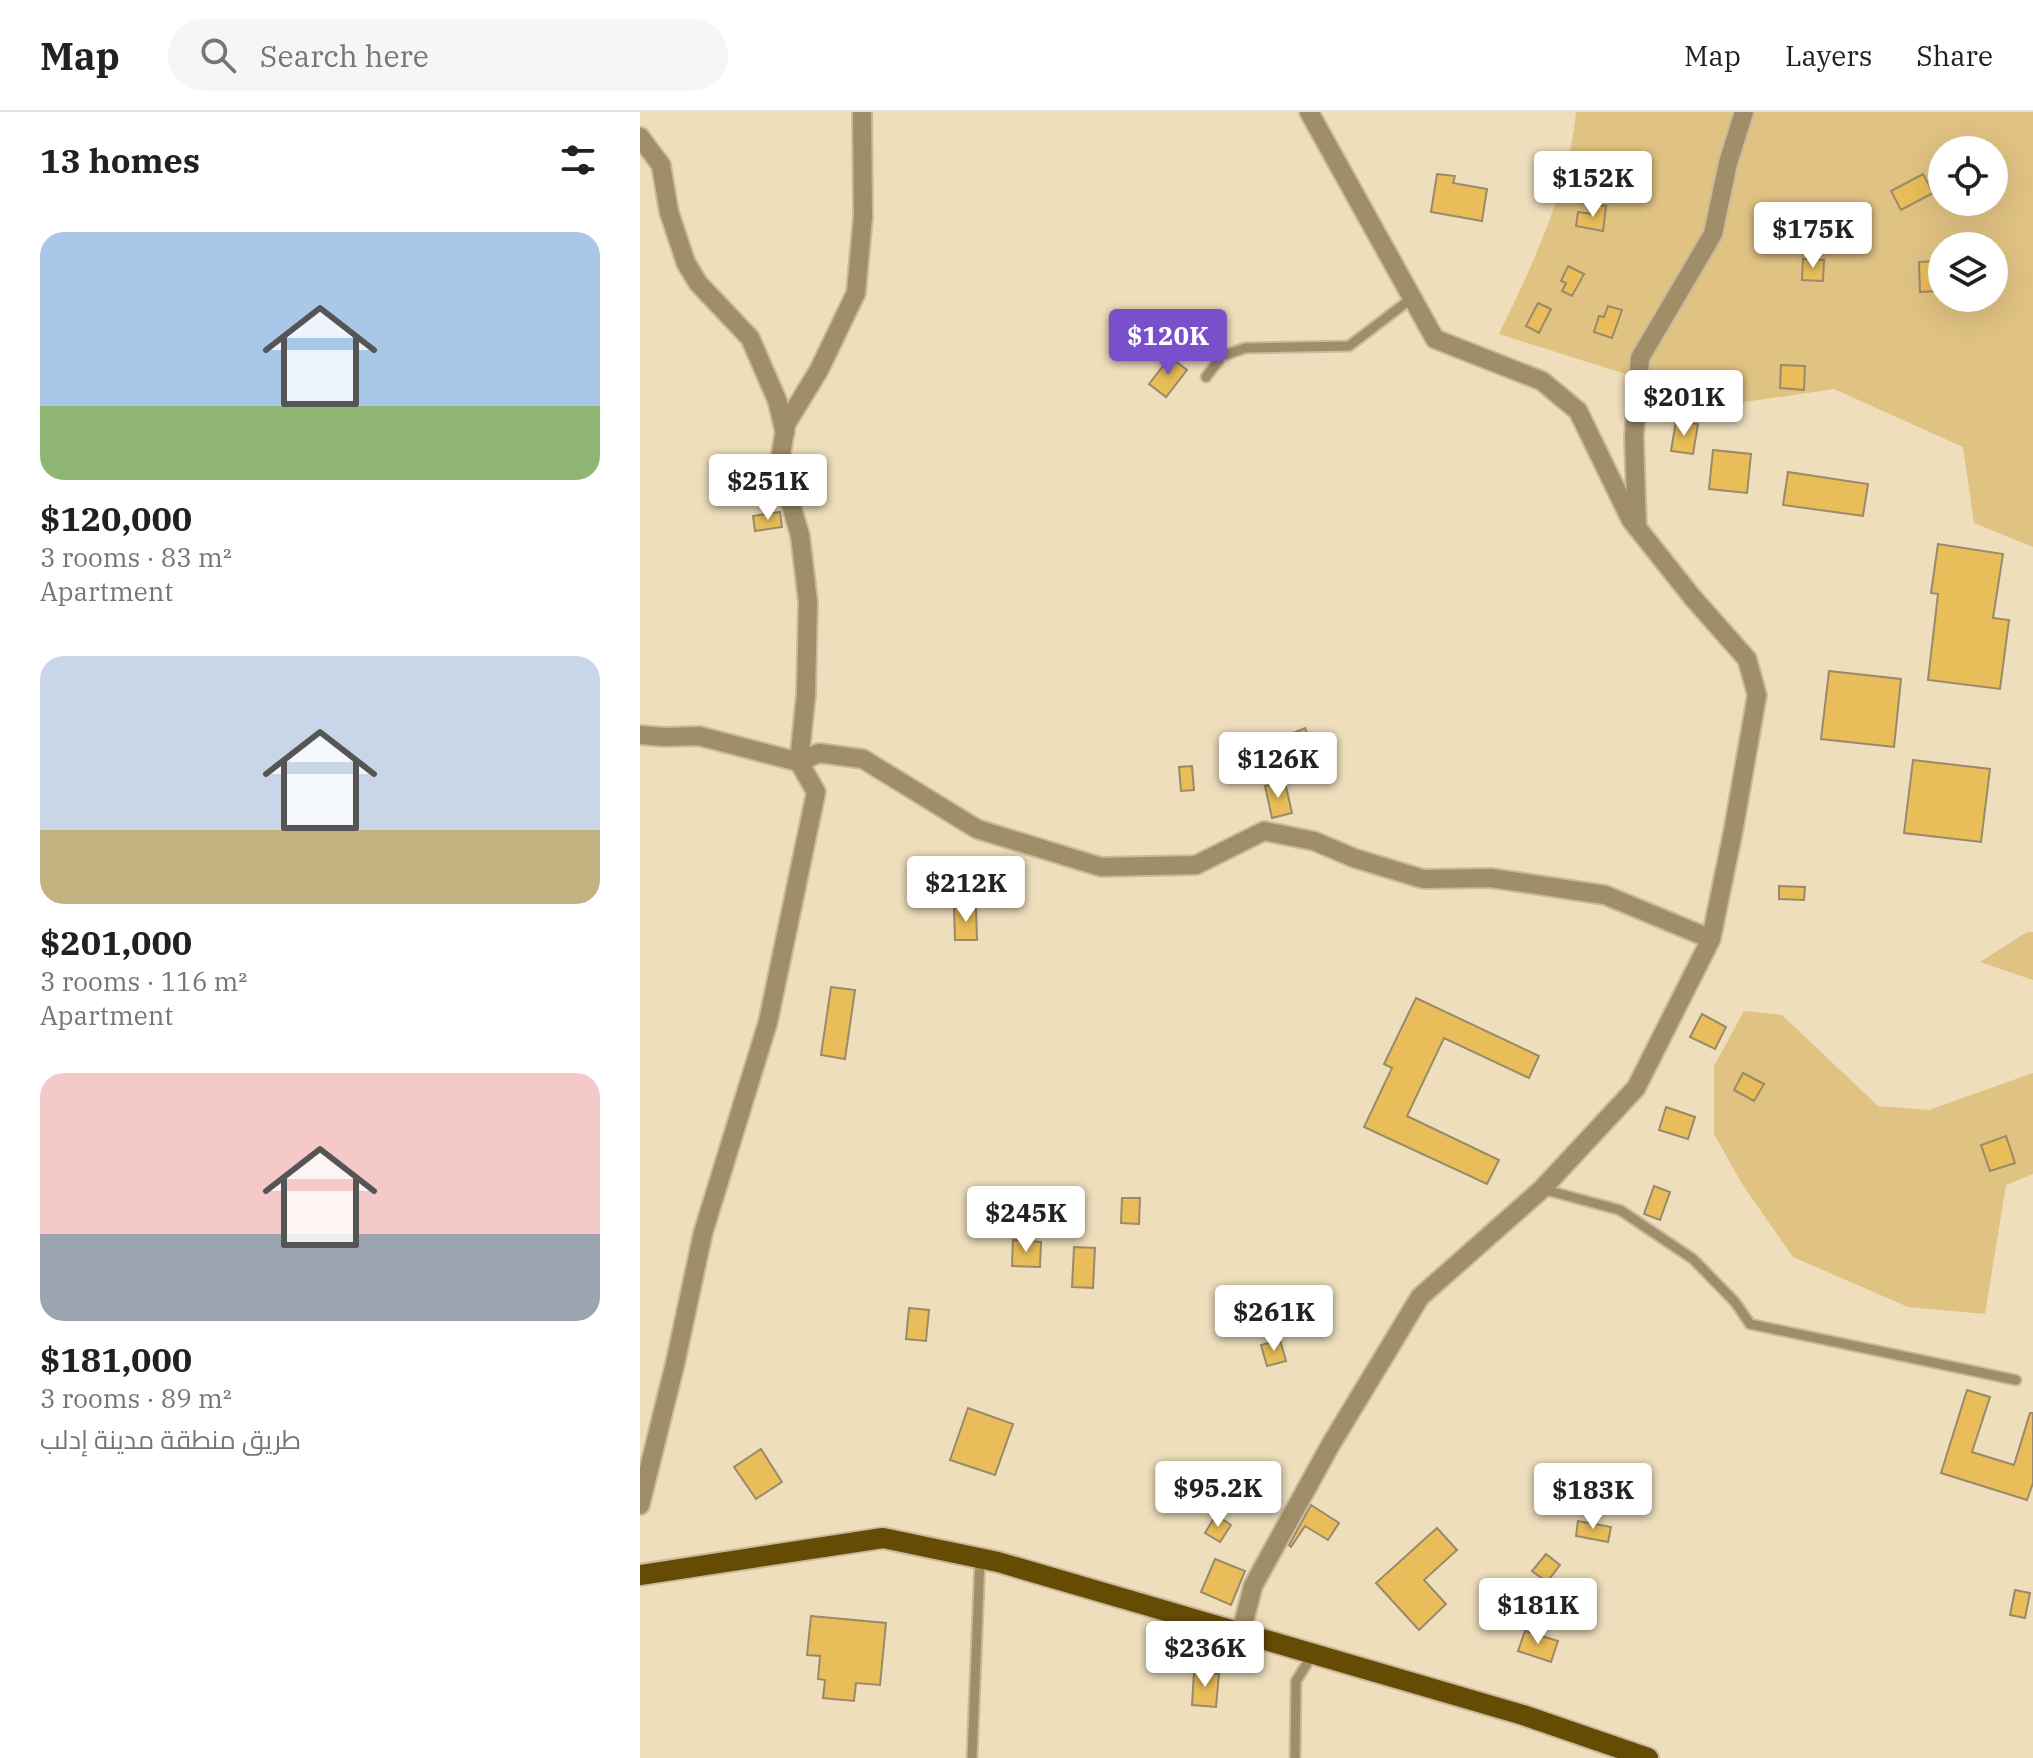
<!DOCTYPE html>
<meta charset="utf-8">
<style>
:root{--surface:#fff;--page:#f6f6f6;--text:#202124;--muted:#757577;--line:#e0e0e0;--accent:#7950c9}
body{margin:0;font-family:"IBM Plex Serif",Cairo,serif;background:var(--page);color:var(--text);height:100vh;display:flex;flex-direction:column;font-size:30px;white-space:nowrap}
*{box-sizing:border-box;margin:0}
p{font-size:26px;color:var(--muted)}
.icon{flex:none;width:44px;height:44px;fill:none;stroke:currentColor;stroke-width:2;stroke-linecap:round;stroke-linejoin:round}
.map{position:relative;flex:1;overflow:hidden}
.drawer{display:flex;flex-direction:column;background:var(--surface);width:640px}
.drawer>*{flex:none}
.controls{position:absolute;left:1288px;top:24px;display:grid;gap:16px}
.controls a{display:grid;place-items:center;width:80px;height:80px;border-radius:50%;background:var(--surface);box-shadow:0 8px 32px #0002;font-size:40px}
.price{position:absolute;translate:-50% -68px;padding:0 18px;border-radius:8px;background:#fff;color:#222;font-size:26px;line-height:52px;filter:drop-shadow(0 2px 4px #0008)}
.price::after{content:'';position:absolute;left:50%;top:48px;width:24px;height:18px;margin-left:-12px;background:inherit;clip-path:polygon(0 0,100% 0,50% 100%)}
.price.current{background:var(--accent);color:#fff}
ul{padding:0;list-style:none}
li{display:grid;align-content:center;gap:16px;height:424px;padding:0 40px}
li span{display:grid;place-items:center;height:248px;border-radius:24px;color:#555}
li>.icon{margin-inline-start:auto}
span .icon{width:144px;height:144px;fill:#fffc;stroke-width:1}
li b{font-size:34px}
h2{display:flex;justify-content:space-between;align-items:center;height:96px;padding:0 40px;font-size:34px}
header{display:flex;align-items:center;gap:48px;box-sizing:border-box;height:112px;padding:0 40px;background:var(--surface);border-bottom:2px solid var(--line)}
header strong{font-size:38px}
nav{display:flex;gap:44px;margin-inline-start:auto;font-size:28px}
.search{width:560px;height:72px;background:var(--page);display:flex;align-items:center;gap:20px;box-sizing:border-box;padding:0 28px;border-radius:44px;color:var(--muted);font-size:30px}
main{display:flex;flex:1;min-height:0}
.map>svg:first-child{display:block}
.green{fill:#e0c283;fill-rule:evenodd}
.building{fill:#e9bd59;stroke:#988a6a;stroke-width:2}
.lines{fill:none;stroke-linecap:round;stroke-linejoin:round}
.lane-casing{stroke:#c8ba9c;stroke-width:13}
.street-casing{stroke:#c8ba9c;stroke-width:22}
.primary-casing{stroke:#c8ba9c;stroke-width:24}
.lane{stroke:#a08e68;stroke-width:9}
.street{stroke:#a08e68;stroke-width:18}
.primary{stroke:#654b03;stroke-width:20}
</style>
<header>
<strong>Map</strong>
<div class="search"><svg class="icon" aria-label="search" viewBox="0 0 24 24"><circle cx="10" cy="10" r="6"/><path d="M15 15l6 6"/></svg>Search here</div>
<nav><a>Map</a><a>Layers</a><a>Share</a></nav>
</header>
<main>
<section class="drawer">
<h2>13 homes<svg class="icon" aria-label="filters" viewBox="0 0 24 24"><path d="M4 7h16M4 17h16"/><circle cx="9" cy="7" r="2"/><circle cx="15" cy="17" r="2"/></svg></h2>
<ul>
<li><span style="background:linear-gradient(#a9c7e8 70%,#8fb573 0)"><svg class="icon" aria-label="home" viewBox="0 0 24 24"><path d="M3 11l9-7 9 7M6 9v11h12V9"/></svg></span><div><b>$120,000</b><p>3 rooms · 83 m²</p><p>Apartment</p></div></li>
<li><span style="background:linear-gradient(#c9d6e8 70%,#c2b280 0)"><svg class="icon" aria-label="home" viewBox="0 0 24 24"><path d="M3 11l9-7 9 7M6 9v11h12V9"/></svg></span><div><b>$201,000</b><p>3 rooms · 116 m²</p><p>Apartment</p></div></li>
<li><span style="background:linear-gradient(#f6c9c9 65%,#9aa5b1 0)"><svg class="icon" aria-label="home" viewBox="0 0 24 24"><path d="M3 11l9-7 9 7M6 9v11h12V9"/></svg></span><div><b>$181,000</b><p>3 rooms · 89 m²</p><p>طريق منطقة مدينة إدلب</p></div></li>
</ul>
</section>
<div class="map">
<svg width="1393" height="1646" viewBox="0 0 1393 1646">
<rect width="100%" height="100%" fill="#eedebc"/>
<!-- green -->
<path class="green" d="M936,0H1393V435L1334,411L1323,335L1194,277L1091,292L1027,275L859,222C892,154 929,77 936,0ZM1302,38H1354V90H1302ZM1302,134H1354V186H1302Z
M1387,820H1393V868L1340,850Z
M1104,899L1142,903L1238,994L1289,998L1393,961V1062L1366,1073L1345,1202L1268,1195L1153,1145L1102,1072L1074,1022V954Z"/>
<!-- building -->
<path class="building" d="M797,62L815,64L813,71L847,77L842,109L791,100Z
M1283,62L1293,81L1261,98L1251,79Z
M954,92L966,94L963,119L936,114L938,100L952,102Z
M1163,147L1184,148L1183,169L1162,168Z
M1300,149L1301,179L1280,180L1279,150Z
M928,154L944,162L932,184L922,179L926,171L921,169Z
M898,191L911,197L899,221L886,214Z
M968,194L982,198L972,226L954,220L959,204L964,205Z
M530,245L547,258L526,285L509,272Z
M1141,253L1165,254L1164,278L1140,276Z
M1036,309L1058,312L1053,342L1031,339Z
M1073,338L1111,342L1107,381L1069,377Z
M1148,360L1228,372L1223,404L1143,393Z
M140,400L142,415L115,419L113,404Z
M1298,432L1363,442L1353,506L1369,508L1360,577L1288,568L1298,482L1291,481Z
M1189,559L1261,567L1254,635L1181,627Z
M665,616L673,636L648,647L639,627Z
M1273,648L1350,657L1341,730L1264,721Z
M552,654L554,678L541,679L539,655Z
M645,670L652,701L632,706L625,674Z
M1139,774L1165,775L1164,788L1139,787Z
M314,796H336L337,828H315Z
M191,875L215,878L205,947L181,943Z
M776,886L899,944L889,966L804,926L767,1004L859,1048L847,1072L724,1015L752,956L744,952Z
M1062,902L1086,915L1075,937L1050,925Z
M1103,961L1124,972L1114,989L1094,978Z
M1026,995L1055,1005L1048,1027L1019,1018Z
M1366,1024L1375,1051L1350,1059L1341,1033Z
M1014,1074L1030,1080L1020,1108L1004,1102Z
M482,1086H500L499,1112L481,1111Z
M373,1128L401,1130L400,1155L372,1154Z
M434,1135L455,1136L453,1176L432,1175Z
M269,1196L289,1198L286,1229L266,1227Z
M640,1228L646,1249L627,1254L621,1233Z
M1327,1278L1350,1285L1332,1340L1374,1353L1390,1301H1393V1371L1387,1388L1301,1361Z
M328,1296L373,1312L355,1363L310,1348Z
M121,1337L142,1370L116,1387L94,1355Z
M671,1393L699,1411L688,1428L665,1414L651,1435L649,1433Z
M576,1403L591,1413L580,1430L565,1421Z
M938,1409L971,1415L968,1430L936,1424Z
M797,1416L817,1438L784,1468L806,1492L779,1518L736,1471Z
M906,1442L920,1453L907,1470L892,1459Z
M575,1447L605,1459L591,1493L561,1480Z
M1375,1478L1390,1481L1385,1506L1370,1503Z
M171,1504L246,1511L240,1573L216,1571L214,1589L183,1586L185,1568L178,1567L180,1544L167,1543Z
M885,1519L918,1529L911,1550L878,1539Z
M554,1560L579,1562L576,1595L552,1593Z"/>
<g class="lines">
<!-- lane casing -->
<g class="lane-casing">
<path id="lane" d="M566,265L582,244L605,236L709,234L772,186
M902,1077L980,1098L1053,1147L1095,1190L1110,1212L1376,1268
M332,1646L340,1446
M655,1646L656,1569L673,1542"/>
</g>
<!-- street casing -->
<g class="street-casing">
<path id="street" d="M0,25L21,53L29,100L46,151L58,171L110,226L137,288L145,321
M997,416L994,325L1000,246L1073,122L1088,51L1104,0
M0,623L24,625L59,624L159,650L179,641L223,647L337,717L461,755L556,753L624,719L674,729L714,746L783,767L851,766L965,783L1071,827
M0,1393L35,1252L63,1121L128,910L176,680L159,650L166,582L168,490L160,423L139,353L146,312L179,258L216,181L223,104L222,0
M601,1521L613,1474L691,1332L780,1185L902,1077L996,976L1071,827L1093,720L1117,583L1107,547L1053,486L991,408L938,299L902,269L795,227L669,0"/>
</g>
<!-- primary casing -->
<g class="primary-casing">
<path id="primary" d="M0,1463L243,1426L358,1450L883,1603L1008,1646"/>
</g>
<!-- lane -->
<use href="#lane" class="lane"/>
<!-- street -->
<use href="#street" class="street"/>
<!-- primary -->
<use href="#primary" class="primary"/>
</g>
</svg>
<div class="controls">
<a><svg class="icon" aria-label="locate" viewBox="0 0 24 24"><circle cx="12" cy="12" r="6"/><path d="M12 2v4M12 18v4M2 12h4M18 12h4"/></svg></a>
<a><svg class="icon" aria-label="layers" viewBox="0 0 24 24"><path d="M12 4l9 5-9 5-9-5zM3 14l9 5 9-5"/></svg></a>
</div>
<b class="price" style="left:953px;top:107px">$152K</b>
<b class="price" style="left:1173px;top:158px">$175K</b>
<b class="price current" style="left:528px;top:265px">$120K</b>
<b class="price" style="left:1044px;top:326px">$201K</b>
<b class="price" style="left:128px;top:410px">$251K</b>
<b class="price" style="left:638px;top:688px">$126K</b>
<b class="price" style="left:326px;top:812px">$212K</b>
<b class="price" style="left:386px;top:1142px">$245K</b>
<b class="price" style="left:634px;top:1241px">$261K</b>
<b class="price" style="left:578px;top:1417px">$95.2K</b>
<b class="price" style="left:953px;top:1419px">$183K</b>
<b class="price" style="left:898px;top:1534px">$181K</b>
<b class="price" style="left:565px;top:1577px">$236K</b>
</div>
</main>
